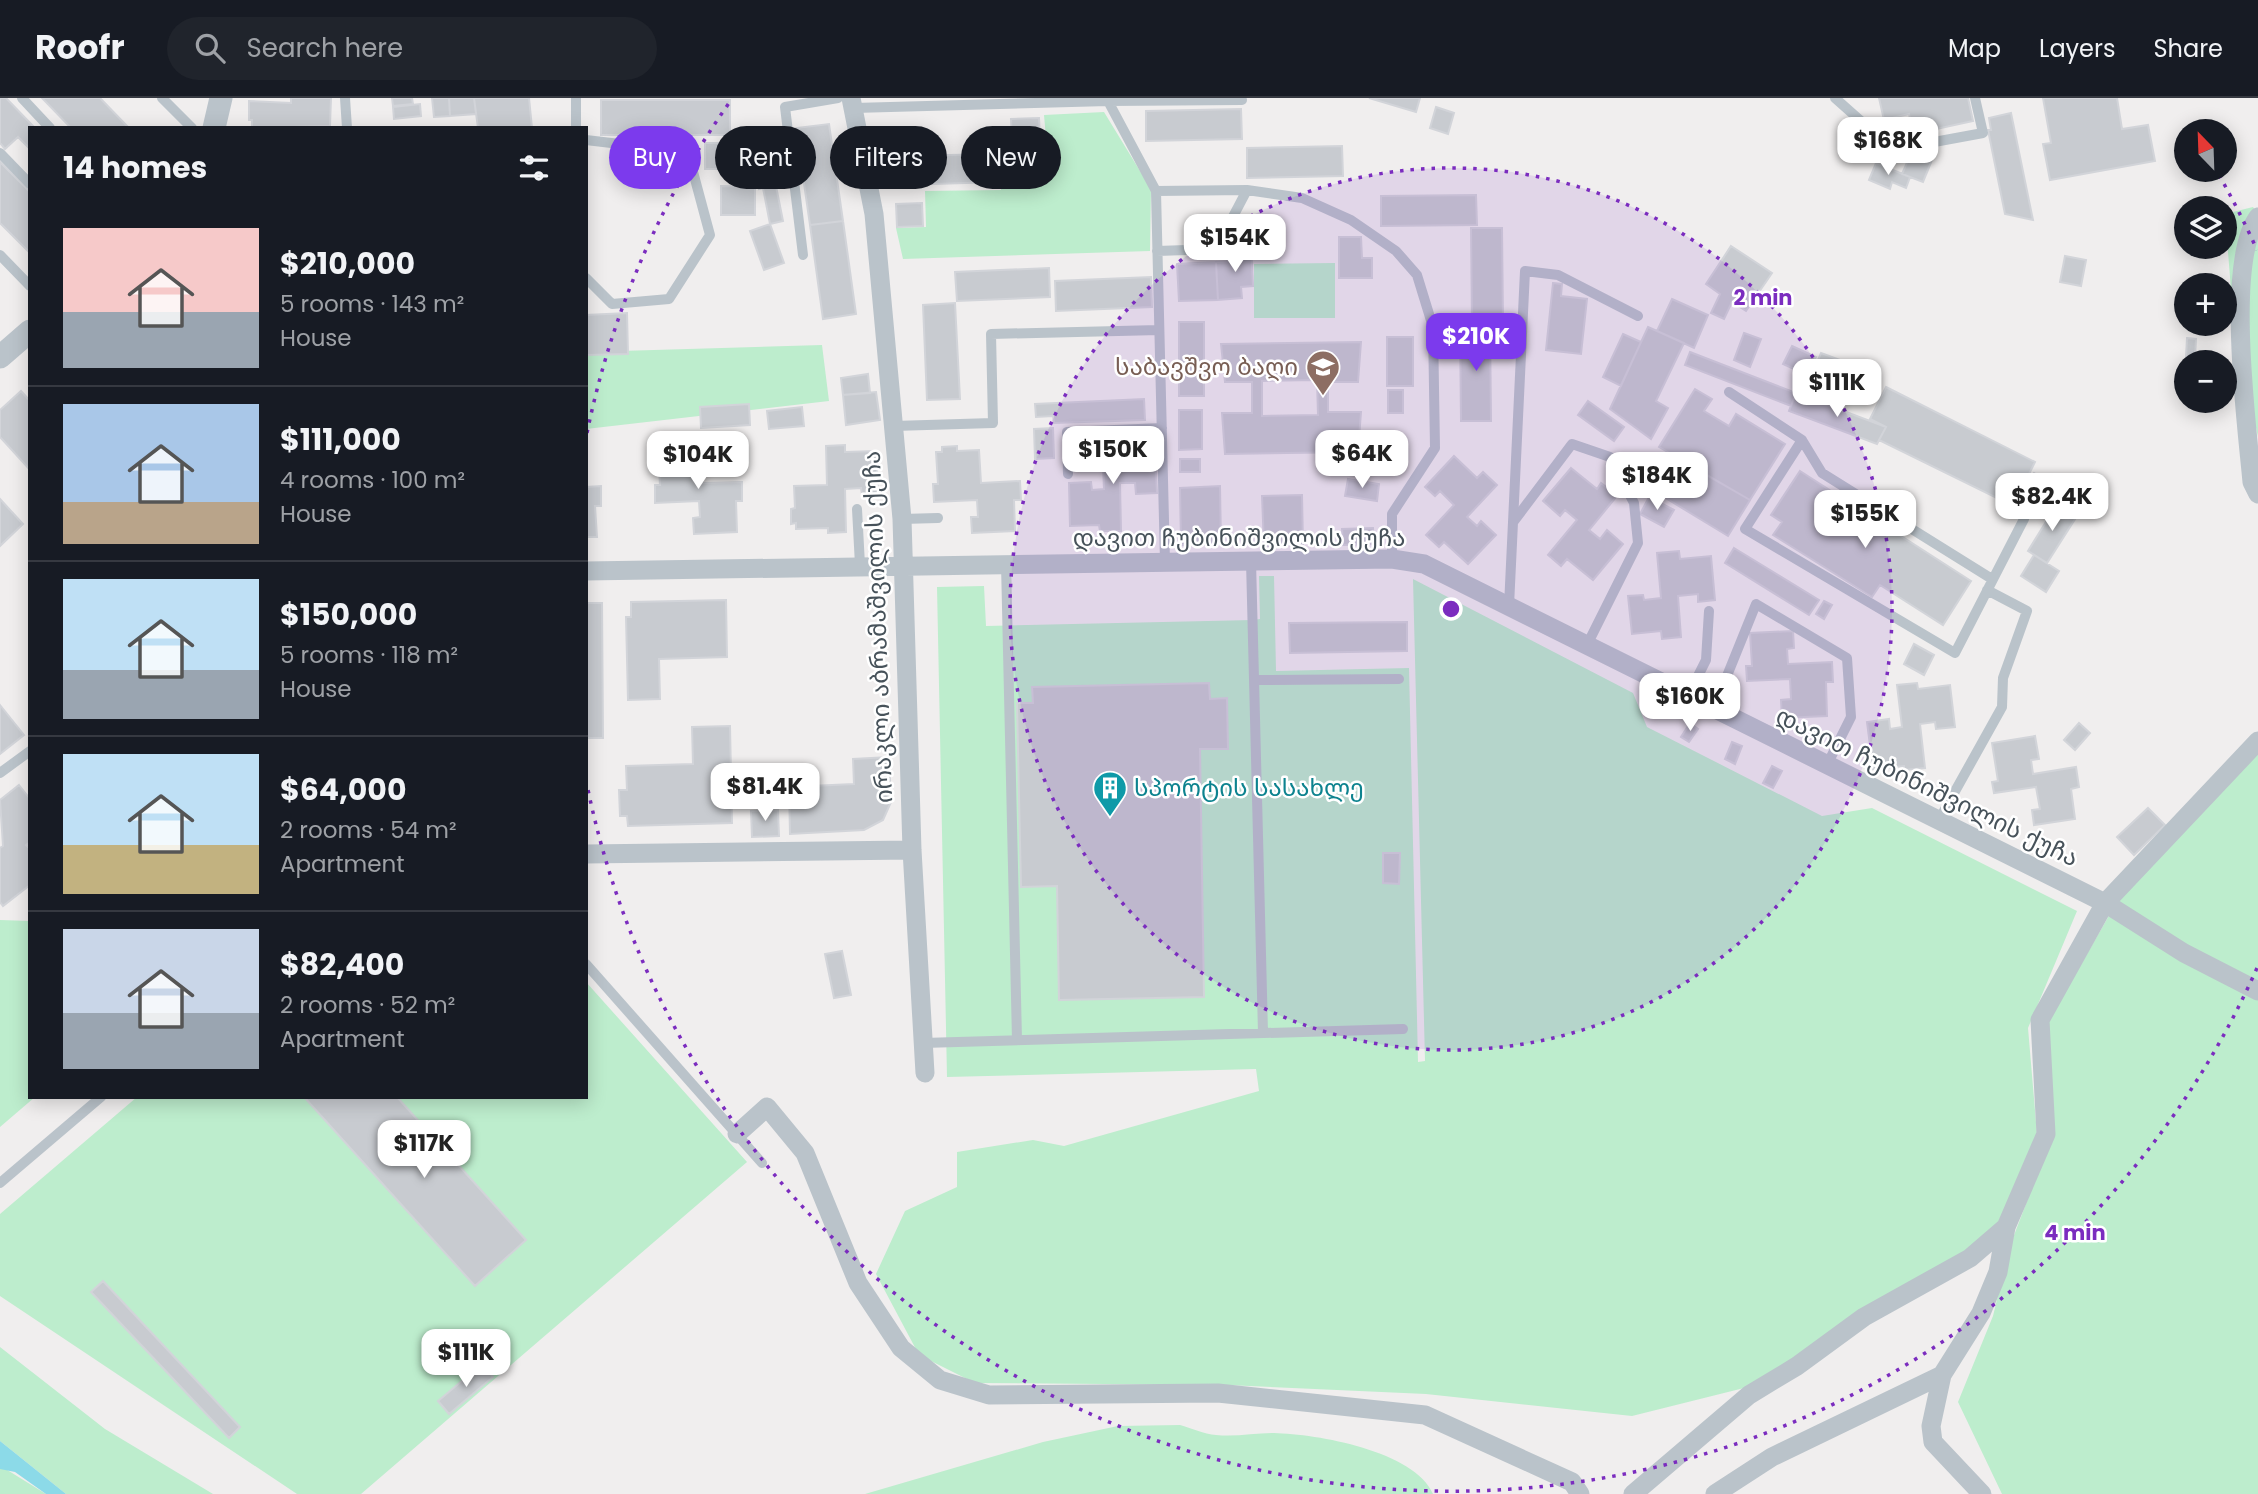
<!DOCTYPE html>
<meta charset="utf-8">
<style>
:root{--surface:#171b24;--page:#20242c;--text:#f1f3f6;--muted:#9ea1a6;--line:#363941;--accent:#7c3aed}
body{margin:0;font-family:Poppins,"Noto Sans Georgian",sans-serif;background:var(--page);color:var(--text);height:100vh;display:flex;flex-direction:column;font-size:26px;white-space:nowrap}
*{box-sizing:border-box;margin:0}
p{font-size:23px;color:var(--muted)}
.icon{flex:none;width:38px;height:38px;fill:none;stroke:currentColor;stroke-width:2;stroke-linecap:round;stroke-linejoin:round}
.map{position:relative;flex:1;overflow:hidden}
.sheet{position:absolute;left:28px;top:28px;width:560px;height:973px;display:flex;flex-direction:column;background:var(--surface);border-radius:0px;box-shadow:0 4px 18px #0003}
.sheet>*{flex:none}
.banner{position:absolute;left:609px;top:28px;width:665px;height:63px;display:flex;gap:14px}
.needle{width:46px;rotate:337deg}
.tools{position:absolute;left:2174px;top:21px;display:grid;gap:14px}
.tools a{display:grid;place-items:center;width:63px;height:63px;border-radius:50%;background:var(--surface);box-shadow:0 4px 18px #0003;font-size:35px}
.price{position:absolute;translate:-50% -60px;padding:0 16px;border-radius:14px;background:#fff;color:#222;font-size:23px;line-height:46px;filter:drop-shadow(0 2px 4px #0008)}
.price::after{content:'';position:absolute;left:50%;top:42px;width:21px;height:16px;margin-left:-10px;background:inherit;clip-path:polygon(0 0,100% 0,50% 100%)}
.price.active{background:var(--accent);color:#fff}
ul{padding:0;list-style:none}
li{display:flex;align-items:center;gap:21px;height:175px;padding:0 35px}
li+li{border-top:2px solid var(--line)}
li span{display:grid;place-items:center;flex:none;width:196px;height:140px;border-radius:0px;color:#555}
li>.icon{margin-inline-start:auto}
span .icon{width:84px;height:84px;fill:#fffc;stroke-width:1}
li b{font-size:30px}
h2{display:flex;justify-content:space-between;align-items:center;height:84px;padding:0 35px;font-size:30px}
.pill{padding:0 24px;border-radius:32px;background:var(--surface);box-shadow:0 4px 18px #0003;font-size:24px;line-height:63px}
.pill.active{background:var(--accent);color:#fff}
header{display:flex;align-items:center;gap:42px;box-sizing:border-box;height:98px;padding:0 35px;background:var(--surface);border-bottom:2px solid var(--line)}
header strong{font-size:33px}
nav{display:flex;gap:38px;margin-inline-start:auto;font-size:24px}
.search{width:490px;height:63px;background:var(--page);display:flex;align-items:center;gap:18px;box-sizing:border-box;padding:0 24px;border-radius:38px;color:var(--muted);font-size:26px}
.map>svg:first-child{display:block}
.green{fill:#bdedcd}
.water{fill:#8cdae8}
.building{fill:#c8cbd0;stroke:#d2d4d9;stroke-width:2;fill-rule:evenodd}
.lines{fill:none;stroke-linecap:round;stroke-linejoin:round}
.service{stroke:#bac3ca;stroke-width:10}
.minor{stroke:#bac3ca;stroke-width:19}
.tertiary{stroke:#bac3ca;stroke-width:23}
.ring{fill:none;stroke:#7b2cbf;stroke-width:3.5;stroke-dasharray:3.5 7}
.labels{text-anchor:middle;stroke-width:5;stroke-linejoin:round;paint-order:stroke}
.education-label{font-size:24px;fill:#785e54;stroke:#fff;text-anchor:end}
.street-label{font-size:24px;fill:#47525a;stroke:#fff}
.culture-label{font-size:24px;fill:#0d838f;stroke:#fff;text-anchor:start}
.centre{fill:#7b2cbf;stroke:#fff;stroke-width:3.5}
.ring-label{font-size:21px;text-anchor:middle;font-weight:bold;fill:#7b2cbf;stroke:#fff;stroke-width:5;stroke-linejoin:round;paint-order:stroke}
</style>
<header>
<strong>Roofr</strong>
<div class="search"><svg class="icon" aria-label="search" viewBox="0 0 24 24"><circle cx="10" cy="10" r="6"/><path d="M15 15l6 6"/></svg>Search here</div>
<nav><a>Map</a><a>Layers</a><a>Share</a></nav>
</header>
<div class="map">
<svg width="2258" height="1396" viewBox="0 0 2258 1396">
<rect width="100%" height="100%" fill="#f0eeee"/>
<!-- green -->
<path class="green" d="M1104,14L1151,91L1150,153L903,161L896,130L926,129L925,93L1001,92L1000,63L1048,62L1044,17Z
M2253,109L2258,117V339L2233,217L2225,116Z
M1335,165V220H1254V166Z
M822,247L829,303L586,331V254Z
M1259,478H1274L1276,573L1409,570L1418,964L1425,963L1413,481L1633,595L1647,629L1822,718L1872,710L2077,813L2028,930L2037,1036L1999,1124L1967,1158L1744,1290L1632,1318L1426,1296L1227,1287L975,1285L919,1257L876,1176L905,1113L957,1089V1054L1033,1042L1064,1048L1259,993L1256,971L947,979L937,489L984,488L986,528L1253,522L1260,521Z
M2258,653V1396H2002L1958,1304L1993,1218L2011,1145L2054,1033L2048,924L2134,774Z
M0,822L30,823V999H35L0,1029Z
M586,884L747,1064L361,1396H297L0,1198V1116L137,999H586Z
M0,1249L105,1331L213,1396H66L0,1343Z
M1180,1327C1191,1330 1204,1336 1216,1337C1236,1339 1255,1335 1274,1335C1317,1336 1415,1353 1433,1396H865L1043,1344L1118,1328Z
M4,1370L46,1396H0V1371Z"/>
<!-- water -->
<path class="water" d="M0,1343L66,1396H46L15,1374L0,1371Z"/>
<!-- building -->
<path class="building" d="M0,0H6L35,30H30V51L18,39L5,51L0,45Z
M42,0H100L129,30H71Z
M291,0H331L330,28L252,30V22H249V3L291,5Z
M392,0H412L413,6L393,8Z
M432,0H449L450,18L434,19Z
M449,0H474L476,16L450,18Z
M474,0H529L532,30H478Z
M1369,0H1420L1416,14Z
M1879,0H1968L1973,23L1913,36L1909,16L1884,22Z
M2043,0H2117L2122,31L2148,27L2155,63L2050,82L2043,46L2051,45Z
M601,2H730V37H601Z
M420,6L421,18L394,21L393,9Z
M1436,9L1454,15L1448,36L1430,30Z
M1241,11L1242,41L1146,43V13Z
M2011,15L2033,122L2005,116L1988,32H1991L1989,20Z
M1039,20L1040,39L1012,40L1011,21Z
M829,26L843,123L810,127L796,30Z
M705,45H738V71H705Z
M1342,48L1343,78L1247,80V50Z
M1912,53L1932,62L1923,84L1902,76Z
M997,56L998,84L900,87V58Z
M782,63L786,86L759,91L755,68Z
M0,64L30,94V155L0,125Z
M1876,65L1910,79L1906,90L1892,84L1890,91L1869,82Z
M721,88L755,89V117H721Z
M776,88L783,123L770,126L763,90Z
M1476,97L1477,127L1381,128V98Z
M922,105L923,128L897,129L896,106Z
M843,123L856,216L823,221L810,127Z
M770,126L784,165L764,172L750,133Z
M1471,130H1502L1503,226L1472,227Z
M1339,139H1361L1362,160H1372V180H1339Z
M1251,146L1253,188L1241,189L1242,200L1218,202L1216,164L1236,163L1235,147Z
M1731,148L1772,175L1746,213L1732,204L1724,221L1711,215L1720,196L1706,186Z
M2065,158L2086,162L2081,188L2060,184Z
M1216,164L1218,202L1179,203L1177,166Z
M1049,170L1050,199L957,203L955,174Z
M1151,179L1152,209L1056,213L1055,183Z
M1553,185L1562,186L1561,198L1587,201L1581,256L1546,252Z
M1672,201L1708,217L1694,250L1657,233Z
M955,205L960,301L927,302L923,207Z
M627,215L628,256L586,257V217Z
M1179,224H1204V298H1179Z
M1490,226L1491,323H1461L1460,227Z
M1648,229L1684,245L1656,303L1668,310L1651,341L1610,311Z
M1744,235L1761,241L1750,269L1734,262Z
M1623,236L1641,244L1621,288L1603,279Z
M1387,239H1413V288H1387Z
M2187,240L2196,241L2195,260L2186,259Z
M1361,244L1358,284H1328V314H1361L1358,354L1225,356L1222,315H1252V284H1225L1221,246ZM1317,282L1318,317L1262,318V283Z
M1792,248L1816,259L1807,277L1783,266Z
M1690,254L1796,295L1791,308L1685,267Z
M1821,255L1843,263L1826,307L1796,295L1801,283L1815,288L1821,271L1815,269Z
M868,276L870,295L843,297L841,280Z
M1886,289L2035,364L2013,408L1879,342L1886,329L1870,321Z
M1695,291L1712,301L1704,313L1729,328L1736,316L1785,346L1750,402L1659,349Z
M1388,292H1403V315H1388Z
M21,293L30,303V372L0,339V312Z
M876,294L880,322L846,327L843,297Z
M1796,295L1886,329L1877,346L1789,313Z
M1144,301L1145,322L1054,325L1053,318L1036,319L1035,306Z
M1588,303L1624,329L1614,343L1578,317Z
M749,306L750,327L701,330L700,309Z
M802,309L804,328L769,331L767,313Z
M1179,312H1202V351L1179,352Z
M1053,330L1054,360L1035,361L1034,331Z
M1127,343V351L1155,350L1157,395L1136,396L1135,385H1120L1121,433H1100L1099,427L1070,428L1069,385L1091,384L1092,392L1104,391L1102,344Z
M845,347V354L876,353L878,396L862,397L861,390L845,391L846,434L828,435V430L796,431V425L791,426V411L795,410L794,388L827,387L826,348Z
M957,348V353L979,352L981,385L1020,383L1021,402H1014L1015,433L972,435L971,419H978L977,402L934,404L933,386H938L936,354H942V349Z
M679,349V353L702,352L703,385L742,384V403H736L737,434L694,436L693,420L700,419L699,403L655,405V387H660L658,355L664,354V350Z
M1454,358L1477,380L1483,374L1497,387L1467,419L1477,428L1481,423L1496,437L1468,466L1444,444L1439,449L1426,437L1454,407L1440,393L1435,398L1425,389Z
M1180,361H1200V374H1180Z
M1680,362L1750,402L1728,438L1659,396Z
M1571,370L1597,391L1601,385L1617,398L1589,432L1600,441L1607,432L1623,446L1593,482L1567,461L1561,468L1548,457L1577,422L1565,412L1560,418L1543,403Z
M1800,373L1971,483L1943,527L1880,487L1872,499L1773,437L1782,424L1771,417Z
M2034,375L2061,391L2051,407L2024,391Z
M1348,381L1379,386L1377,403L1345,398Z
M601,388V408H595L597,439H586V389Z
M1220,388L1221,446L1181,447L1180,390Z
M1302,397L1303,447L1264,448L1262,398Z
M1649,399L1674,412L1664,429L1640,416Z
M0,401L23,426L0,448Z
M2057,406L2077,418L2047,465L2028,453Z
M1373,430L1374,446L1343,447L1342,431Z
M1734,450L1819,502L1809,517L1725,465Z
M1679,453L1680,461L1711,458L1715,502L1698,504V496L1678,498L1681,539L1662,541L1661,533L1632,536L1628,498L1643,497L1644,502L1661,500L1657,455Z
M2034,457L2059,473L2046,494L2021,478Z
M726,502L727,559L659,561L660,601L628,602L626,519H631V504Z
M1824,503L1832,507L1824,521L1816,516Z
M586,505H602L603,640H586Z
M1407,524V553L1290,555L1289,525Z
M1793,533L1794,550L1787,551L1788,566L1832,564L1833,584H1826L1827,618L1782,620L1781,602L1791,601L1790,581L1747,583L1746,568H1752L1750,535Z
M1914,546L1934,557L1924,577L1904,566Z
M1209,585L1210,601L1227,600L1228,651H1200L1204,899L1059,902L1057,788L1021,789L1017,605H1033L1032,589Z
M1917,585L1918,591L1950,587L1955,629L1936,631L1935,624L1920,626L1925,670L1904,672V668L1873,671L1867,624L1889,621L1890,631L1902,629L1897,587Z
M0,607L24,637L0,656Z
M1690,625L1698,631L1689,644L1681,639Z
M2079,625L2090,635L2075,652L2064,642Z
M730,628L732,725L628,728L627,718H620L619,692H627L626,668L693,666L692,629Z
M2035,638L2039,661L2031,662L2033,676L2076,669L2079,689L2071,691L2075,721L2034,727L2032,712L2040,711L2036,689L1994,695L1992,684L1998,683L1992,645Z
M1732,644L1742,648L1735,666L1725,661Z
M889,659L891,704L883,722L864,732L790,736L789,689L854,686L853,661Z
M1772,668L1782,673L1773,690L1763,685Z
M19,687L30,701V744L26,747L30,751V787L3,808L0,804V750L3,748L0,702Z
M2148,710L2165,727L2134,757L2117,739Z
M778,712L779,738L752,739L751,713Z
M1383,755H1400L1399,786L1383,785Z
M842,853L851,897L834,900L825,856Z
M304,999H397L526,1142L475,1188Z
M103,1183L240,1329L229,1340L91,1194Z
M482,1266L493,1279L449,1316L438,1303Z"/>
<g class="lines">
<!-- service -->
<path class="service" d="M22,0L50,30
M162,0L192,30
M345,0L347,30
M576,0V30
M1835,0L1871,32L1918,47L1983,35L1975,0
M1108,3L1242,2
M854,10L1108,3L1156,93L1165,464
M586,42L679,53L692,70L710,137L669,201L612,206L586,180
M0,55L30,86
M1156,93L1247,92L1302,100L1351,122L1396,153L1417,177L1433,229L1435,350L1392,416V461
M1157,153L1216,151L1247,92
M0,157L30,188
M803,157L785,9L838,0
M1729,294L1802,342L1745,431L1955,555L2024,421
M894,328L993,325L991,236L1159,232
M1802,342L1822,375L1992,481
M1068,376L1067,334L1162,330
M857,411L860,467
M902,421L938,420
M1514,423L1572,346L1610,359L1634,405L1638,445L1587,547
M1251,463L1263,935
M1006,466L1017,942
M1509,508L1525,173L1558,177L1638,218
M1254,582L1399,581
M1688,598L1706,562L1709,513
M1714,610L1756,506L1847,560L1851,619L1827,667
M0,675L30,653
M1939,722L2002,609L2003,580L2027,513L1987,492
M586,866L762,1065
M923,945L1403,931
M0,1085L101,999"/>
<!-- minor -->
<path class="minor" d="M851,0L874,116L902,421L912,752L925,975
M2258,119C2225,164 2247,327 2252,384L2258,396
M586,473L1392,461L1424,466L2105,805L2184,855L2258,893
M586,756L912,752
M737,1036L767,1009L805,1055L858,1185L901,1250L940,1282L989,1297L1218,1295L1425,1317L1572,1384L1580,1396
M1942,1277L1931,1328L1933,1344L1982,1396
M1633,1396L1749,1297L1797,1268L1864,1219L1970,1160L2006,1129L2046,1036L2040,922L2105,805L2258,643
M1715,1396L1772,1359L1942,1277L1981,1215L1998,1174L2006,1129"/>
<!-- tertiary -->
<path class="tertiary" d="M214,30L221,0
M0,259L30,233"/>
</g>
<!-- distance rings -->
<circle cx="1451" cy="511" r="441" fill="#7b2cbf" fill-opacity=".12"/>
<g class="ring">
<circle cx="1451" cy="511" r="441"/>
<path d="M2257 870A882 882 0 0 1 587 687M587 335A882 882 0 0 1 729 5M2219 77A882 882 0 0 1 2257 152"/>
</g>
<!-- icons -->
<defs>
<g id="school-pin" transform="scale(1.75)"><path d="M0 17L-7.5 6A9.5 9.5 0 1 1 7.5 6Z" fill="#8d6e63" stroke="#fff"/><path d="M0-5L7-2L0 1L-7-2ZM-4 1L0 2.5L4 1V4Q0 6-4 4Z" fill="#fff"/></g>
<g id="building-pin" transform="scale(1.75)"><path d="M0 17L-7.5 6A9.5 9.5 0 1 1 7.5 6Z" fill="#0f9aa8" stroke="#fff"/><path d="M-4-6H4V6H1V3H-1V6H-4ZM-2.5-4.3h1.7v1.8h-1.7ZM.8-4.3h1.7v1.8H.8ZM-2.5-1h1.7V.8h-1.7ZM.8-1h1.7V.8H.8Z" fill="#fff"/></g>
</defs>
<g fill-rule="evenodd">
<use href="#school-pin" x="1323" y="269"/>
<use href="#building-pin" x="1110" y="690"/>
</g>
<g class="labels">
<!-- education labels -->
<g class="education-label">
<text x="1298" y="277">საბავშვო ბაღი</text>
</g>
<!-- street labels -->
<g class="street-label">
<text x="1239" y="448">დავით ჩუბინიშვილის ქუჩა</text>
<text transform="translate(878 529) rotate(-92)" y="8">ირაკლი აბრამაშვილის ქუჩა</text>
<text transform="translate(1927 689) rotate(26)" y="8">დავით ჩუბინიშვილის ქუჩა</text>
</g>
<!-- culture labels -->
<g class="culture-label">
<text x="1134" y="698">სპორტის სასახლე</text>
</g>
</g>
<circle cx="1451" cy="511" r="10" class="centre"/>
<g class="ring-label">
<text x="1763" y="207">2 min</text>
<text x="2075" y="1142">4 min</text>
</g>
</svg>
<div class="tools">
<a><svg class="needle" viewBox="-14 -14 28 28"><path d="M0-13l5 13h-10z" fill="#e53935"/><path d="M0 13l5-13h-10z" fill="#9ea1a6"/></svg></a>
<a><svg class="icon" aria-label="layers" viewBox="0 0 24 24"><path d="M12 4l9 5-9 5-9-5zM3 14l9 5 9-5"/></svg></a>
<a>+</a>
<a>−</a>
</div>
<b class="price" style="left:1888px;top:79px">$168K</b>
<b class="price" style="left:1235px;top:176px">$154K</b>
<b class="price active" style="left:1476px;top:275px">$210K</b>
<b class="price" style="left:1837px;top:321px">$111K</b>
<b class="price" style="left:1113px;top:388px">$150K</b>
<b class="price" style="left:1362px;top:392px">$64K</b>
<b class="price" style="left:698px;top:393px">$104K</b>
<b class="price" style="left:1657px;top:414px">$184K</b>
<b class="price" style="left:2052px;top:435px">$82.4K</b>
<b class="price" style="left:1865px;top:452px">$155K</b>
<b class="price" style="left:1690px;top:635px">$160K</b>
<b class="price" style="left:765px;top:725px">$81.4K</b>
<b class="price" style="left:424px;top:1082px">$117K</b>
<b class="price" style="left:466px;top:1291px">$111K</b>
<div class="banner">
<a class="pill active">Buy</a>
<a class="pill">Rent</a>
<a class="pill">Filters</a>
<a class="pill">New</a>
</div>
<section class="sheet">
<h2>14 homes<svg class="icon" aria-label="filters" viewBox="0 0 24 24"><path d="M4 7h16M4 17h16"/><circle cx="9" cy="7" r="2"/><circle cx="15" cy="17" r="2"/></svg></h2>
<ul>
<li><span style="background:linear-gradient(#f6c9c9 60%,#9aa5b1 0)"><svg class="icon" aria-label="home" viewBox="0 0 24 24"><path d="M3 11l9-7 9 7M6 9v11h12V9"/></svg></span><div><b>$210,000</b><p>5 rooms · 143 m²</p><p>House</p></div></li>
<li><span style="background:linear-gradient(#a9c7e8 70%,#b9a48a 0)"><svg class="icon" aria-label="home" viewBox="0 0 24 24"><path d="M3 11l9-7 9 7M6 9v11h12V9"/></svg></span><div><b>$111,000</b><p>4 rooms · 100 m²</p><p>House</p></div></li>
<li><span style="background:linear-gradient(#bfe0f5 65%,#9aa5b1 0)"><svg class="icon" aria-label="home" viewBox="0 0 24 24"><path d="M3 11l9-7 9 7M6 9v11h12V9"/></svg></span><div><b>$150,000</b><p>5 rooms · 118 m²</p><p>House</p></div></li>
<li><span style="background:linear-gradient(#bfe0f5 65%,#c2b280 0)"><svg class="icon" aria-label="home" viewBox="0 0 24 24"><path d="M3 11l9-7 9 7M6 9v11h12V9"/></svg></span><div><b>$64,000</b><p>2 rooms · 54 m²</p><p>Apartment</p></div></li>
<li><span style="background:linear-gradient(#c9d6e8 60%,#9aa5b1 0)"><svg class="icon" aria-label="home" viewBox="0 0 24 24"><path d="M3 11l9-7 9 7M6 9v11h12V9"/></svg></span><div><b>$82,400</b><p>2 rooms · 52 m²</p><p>Apartment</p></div></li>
</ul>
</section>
</div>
